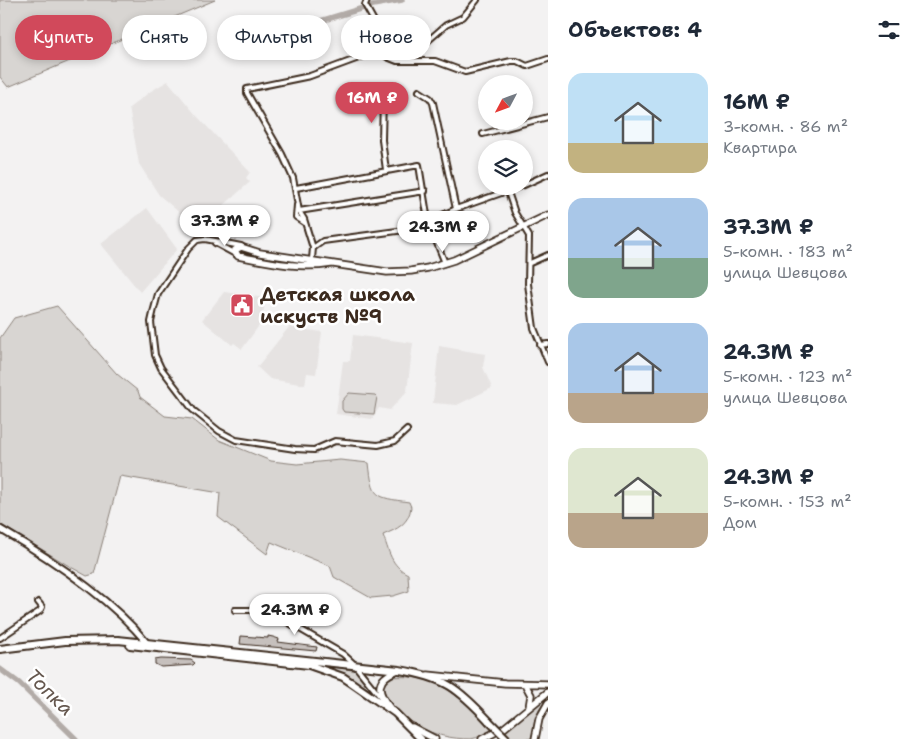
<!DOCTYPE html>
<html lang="ru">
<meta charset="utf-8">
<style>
:root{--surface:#fff;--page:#f6f6f7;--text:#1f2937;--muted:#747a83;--accent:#d1495b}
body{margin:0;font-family:"Shantell Sans",sans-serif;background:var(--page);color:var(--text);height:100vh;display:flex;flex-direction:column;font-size:19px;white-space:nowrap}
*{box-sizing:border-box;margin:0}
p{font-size:16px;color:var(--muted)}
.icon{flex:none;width:28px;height:28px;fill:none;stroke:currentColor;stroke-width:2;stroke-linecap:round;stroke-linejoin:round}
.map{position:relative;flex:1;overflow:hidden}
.side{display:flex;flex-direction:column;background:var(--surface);width:375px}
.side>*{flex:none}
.banner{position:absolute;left:15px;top:15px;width:458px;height:45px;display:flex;gap:10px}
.needle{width:32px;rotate:229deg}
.tools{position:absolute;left:478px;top:75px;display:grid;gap:10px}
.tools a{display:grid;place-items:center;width:55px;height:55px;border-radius:50%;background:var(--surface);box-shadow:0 2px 8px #0003;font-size:25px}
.price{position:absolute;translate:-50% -42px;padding:0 11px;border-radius:18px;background:#fff;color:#222;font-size:16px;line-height:32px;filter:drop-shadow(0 1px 2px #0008)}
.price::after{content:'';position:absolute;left:50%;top:30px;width:15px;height:11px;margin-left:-8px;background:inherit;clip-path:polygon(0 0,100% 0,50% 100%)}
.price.selected{background:var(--accent);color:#fff}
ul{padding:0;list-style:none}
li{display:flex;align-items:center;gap:15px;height:125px;padding:0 20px}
li span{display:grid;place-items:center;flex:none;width:140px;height:100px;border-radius:15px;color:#555}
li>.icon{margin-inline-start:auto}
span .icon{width:60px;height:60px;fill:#fffc;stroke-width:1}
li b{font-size:21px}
h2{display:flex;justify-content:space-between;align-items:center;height:60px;padding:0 20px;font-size:21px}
.tag{padding:0 18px;border-radius:22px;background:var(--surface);box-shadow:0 2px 8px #0003;font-size:18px;line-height:45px}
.tag.selected{background:var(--accent);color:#fff}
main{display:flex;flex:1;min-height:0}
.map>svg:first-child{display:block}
.built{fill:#e6e3e2}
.green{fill:#d8d5d2;stroke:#8a8078}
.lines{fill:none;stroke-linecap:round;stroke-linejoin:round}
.river{stroke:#b2aba7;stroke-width:5.5}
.building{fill:#c6c0bd;stroke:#3b2a1e}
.minor-casing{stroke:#3b2a1e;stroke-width:8}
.tertiary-casing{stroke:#3b2a1e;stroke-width:9}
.secondary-casing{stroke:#3b2a1e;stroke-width:9}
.primary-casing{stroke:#3b2a1e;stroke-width:10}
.minor{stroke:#fff;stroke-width:4}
.tertiary{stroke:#fff;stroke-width:5}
.secondary{stroke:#fff;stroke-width:5.5}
.primary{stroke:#fff;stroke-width:6}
.primary-bridge-casing{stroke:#3b2a1e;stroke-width:10;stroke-linecap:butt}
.primary-bridge{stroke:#fff;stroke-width:6}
.labels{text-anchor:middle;stroke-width:5;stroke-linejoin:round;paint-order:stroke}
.poi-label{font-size:19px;font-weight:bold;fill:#3b2a1e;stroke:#fff;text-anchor:start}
.water-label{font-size:20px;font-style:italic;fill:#65574e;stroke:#fff}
</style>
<main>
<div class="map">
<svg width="548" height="739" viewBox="0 0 548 739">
<rect width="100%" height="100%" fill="#f3f2f2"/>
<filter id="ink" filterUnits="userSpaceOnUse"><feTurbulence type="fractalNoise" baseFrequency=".02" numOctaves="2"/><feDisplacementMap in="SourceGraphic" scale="10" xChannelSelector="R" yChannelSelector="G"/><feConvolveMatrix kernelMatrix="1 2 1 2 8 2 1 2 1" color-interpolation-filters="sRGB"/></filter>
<g filter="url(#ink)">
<!-- built -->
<path class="built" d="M168,81L196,115L250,172L246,178L250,182L214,214L210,209L201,212L189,221L159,195L139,164L129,108L151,91Z
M147,208L177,249L140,292L101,244Z
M224,292L266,298L261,323L242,349L234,343L232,345L202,320Z
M289,327L322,332L316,374L307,373L305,385L270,379L257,367Z
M353,335L413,343L407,391L390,410L379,408L372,419L336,414L343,361H350Z
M439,346L485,354L483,367L492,388L457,405L433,403Z"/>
<!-- green -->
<path class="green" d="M0,0H215L8,87L0,77Z
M57,306L117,374L138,391L140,397L165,416L192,419L219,440L271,461L297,464L340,460L369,463C373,498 374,497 409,502L411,507C409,524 397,529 383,535C389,551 391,566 408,574L409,591L393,596L371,598L334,577L330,566L271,542L267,554L218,517L220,493L120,476L94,574L87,576L69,566L0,524V338L14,318Z
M349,393L375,395L377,397L374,414L344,412L342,409V401Z
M295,660L357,671L372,691L336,670Z
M390,677C440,673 461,698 493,731C486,733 478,738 471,739C431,739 401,722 381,690L384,682Z
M548,697L539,710L531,739H510L503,731Z"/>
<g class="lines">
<!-- river -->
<path class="river" d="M236,43L266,33L314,23L373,5L402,0
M0,669L19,683L76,739"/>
</g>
<!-- building -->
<path class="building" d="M241,636L268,638V636L273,637L279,639L278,642L317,647L316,651L240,644Z
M161,659L191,660L195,663L193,665L161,667L155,664V660Z"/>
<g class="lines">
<!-- minor casing -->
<g class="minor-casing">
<path id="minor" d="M367,0L365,5L375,23L387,57L397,61H435L465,72L511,61H517L527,66L548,59
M406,60L446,25L463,17L477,0
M419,91L430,98L433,103L456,209
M342,99L381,95L383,97L382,140L386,170
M483,134L548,117
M524,185L548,174
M296,188L419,165L428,221L445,263
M508,192L515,213L529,236L528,284L534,328L548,362
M297,205L296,217L305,223
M299,211L425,191
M215,243L237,255
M241,246L205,239L197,240L188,249L158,294L154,309L151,322L155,355L161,368L193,410L219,431L236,440L295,449L314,450L335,441L378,445L395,441L407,430
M313,248L304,219L299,211L293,178L282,154L247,93V89L310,76L383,49
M312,259L313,248L323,241L412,229L456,209L521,186
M530,263L548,255
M540,345L548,344
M235,610H261L272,613L343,654L354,664L383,700
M0,638L40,611L42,607L38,602"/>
</g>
<!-- tertiary casing -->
<g class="tertiary-casing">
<path id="tertiary" d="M0,529C50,558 110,598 147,643"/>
</g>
<!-- secondary casing -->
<g class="secondary-casing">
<path id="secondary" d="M331,264C301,269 273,263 243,257L238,256L235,250L241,247L260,253L387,272L411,271L428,268L454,260L548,215
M428,675L505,683L548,684
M525,684L531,695L529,707
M390,708C376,691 375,679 398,670
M412,727L435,739
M482,739L504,728L548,692
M535,739L539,719L548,703"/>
</g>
<!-- primary casing -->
<g class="primary-casing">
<path id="primary" d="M130,645L309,665L343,677L352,683L395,713L421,739
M0,649L65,641L118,640L399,670C445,677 458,688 489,721"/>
</g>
<!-- minor -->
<use href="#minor" class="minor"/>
<!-- tertiary -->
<use href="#tertiary" class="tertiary"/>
<!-- secondary -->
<use href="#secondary" class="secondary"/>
<!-- primary -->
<use href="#primary" class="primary"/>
<!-- primary-bridge casing -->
<g class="primary-bridge-casing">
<path id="primary-bridge" d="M489,721L507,739"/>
</g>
<!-- primary-bridge -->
<use href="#primary-bridge" class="primary-bridge"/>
</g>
</g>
<!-- icons -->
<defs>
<g id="civic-square" transform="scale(1.25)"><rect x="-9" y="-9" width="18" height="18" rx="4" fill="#d1495b" stroke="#fff"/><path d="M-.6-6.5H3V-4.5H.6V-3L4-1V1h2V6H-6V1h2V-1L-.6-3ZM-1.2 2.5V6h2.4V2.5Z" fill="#fff"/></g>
</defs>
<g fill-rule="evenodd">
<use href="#civic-square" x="242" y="305"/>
</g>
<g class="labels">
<!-- poi labels -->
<g class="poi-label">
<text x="260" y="301">Детская школа<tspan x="260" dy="22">искуств №9</tspan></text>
</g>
<!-- water labels -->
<g class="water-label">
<text transform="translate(50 692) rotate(44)" y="7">Топка</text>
</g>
</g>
</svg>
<div class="tools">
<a><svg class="needle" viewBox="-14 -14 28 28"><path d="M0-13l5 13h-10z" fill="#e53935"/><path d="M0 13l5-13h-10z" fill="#747a83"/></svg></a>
<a><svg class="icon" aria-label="layers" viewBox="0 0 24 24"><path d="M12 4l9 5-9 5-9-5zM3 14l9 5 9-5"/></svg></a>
</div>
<b class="price selected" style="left:372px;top:124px">16M ₽</b>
<b class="price" style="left:225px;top:247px">37.3M ₽</b>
<b class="price" style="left:443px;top:253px">24.3M ₽</b>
<b class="price" style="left:295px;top:636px">24.3M ₽</b>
<div class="banner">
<a class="tag selected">Купить</a>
<a class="tag">Снять</a>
<a class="tag">Фильтры</a>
<a class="tag">Новое</a>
</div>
</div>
<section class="side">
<h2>Объектов: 4<svg class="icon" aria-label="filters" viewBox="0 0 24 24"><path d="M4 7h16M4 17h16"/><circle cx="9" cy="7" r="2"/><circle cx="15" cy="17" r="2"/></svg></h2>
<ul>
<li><span style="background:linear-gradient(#bfe0f5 70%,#c2b280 0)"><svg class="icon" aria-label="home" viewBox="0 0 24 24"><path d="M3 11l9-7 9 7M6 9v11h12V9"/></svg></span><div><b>16M ₽</b><p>3-комн. · 86 m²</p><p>Квартира</p></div></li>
<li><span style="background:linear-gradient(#a9c7e8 60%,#7fa58c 0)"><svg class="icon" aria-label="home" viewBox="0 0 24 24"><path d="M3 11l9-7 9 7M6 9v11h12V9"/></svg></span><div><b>37.3M ₽</b><p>5-комн. · 183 m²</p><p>улица Шевцова</p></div></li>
<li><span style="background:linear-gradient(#a9c7e8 70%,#b9a48a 0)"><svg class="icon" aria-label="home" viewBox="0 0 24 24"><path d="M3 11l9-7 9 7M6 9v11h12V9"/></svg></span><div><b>24.3M ₽</b><p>5-комн. · 123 m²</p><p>улица Шевцова</p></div></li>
<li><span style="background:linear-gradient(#dfe7d0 65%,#b9a48a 0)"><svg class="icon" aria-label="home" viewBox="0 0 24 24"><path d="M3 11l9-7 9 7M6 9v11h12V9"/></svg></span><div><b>24.3M ₽</b><p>5-комн. · 153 m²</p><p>Дом</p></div></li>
</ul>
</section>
</main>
